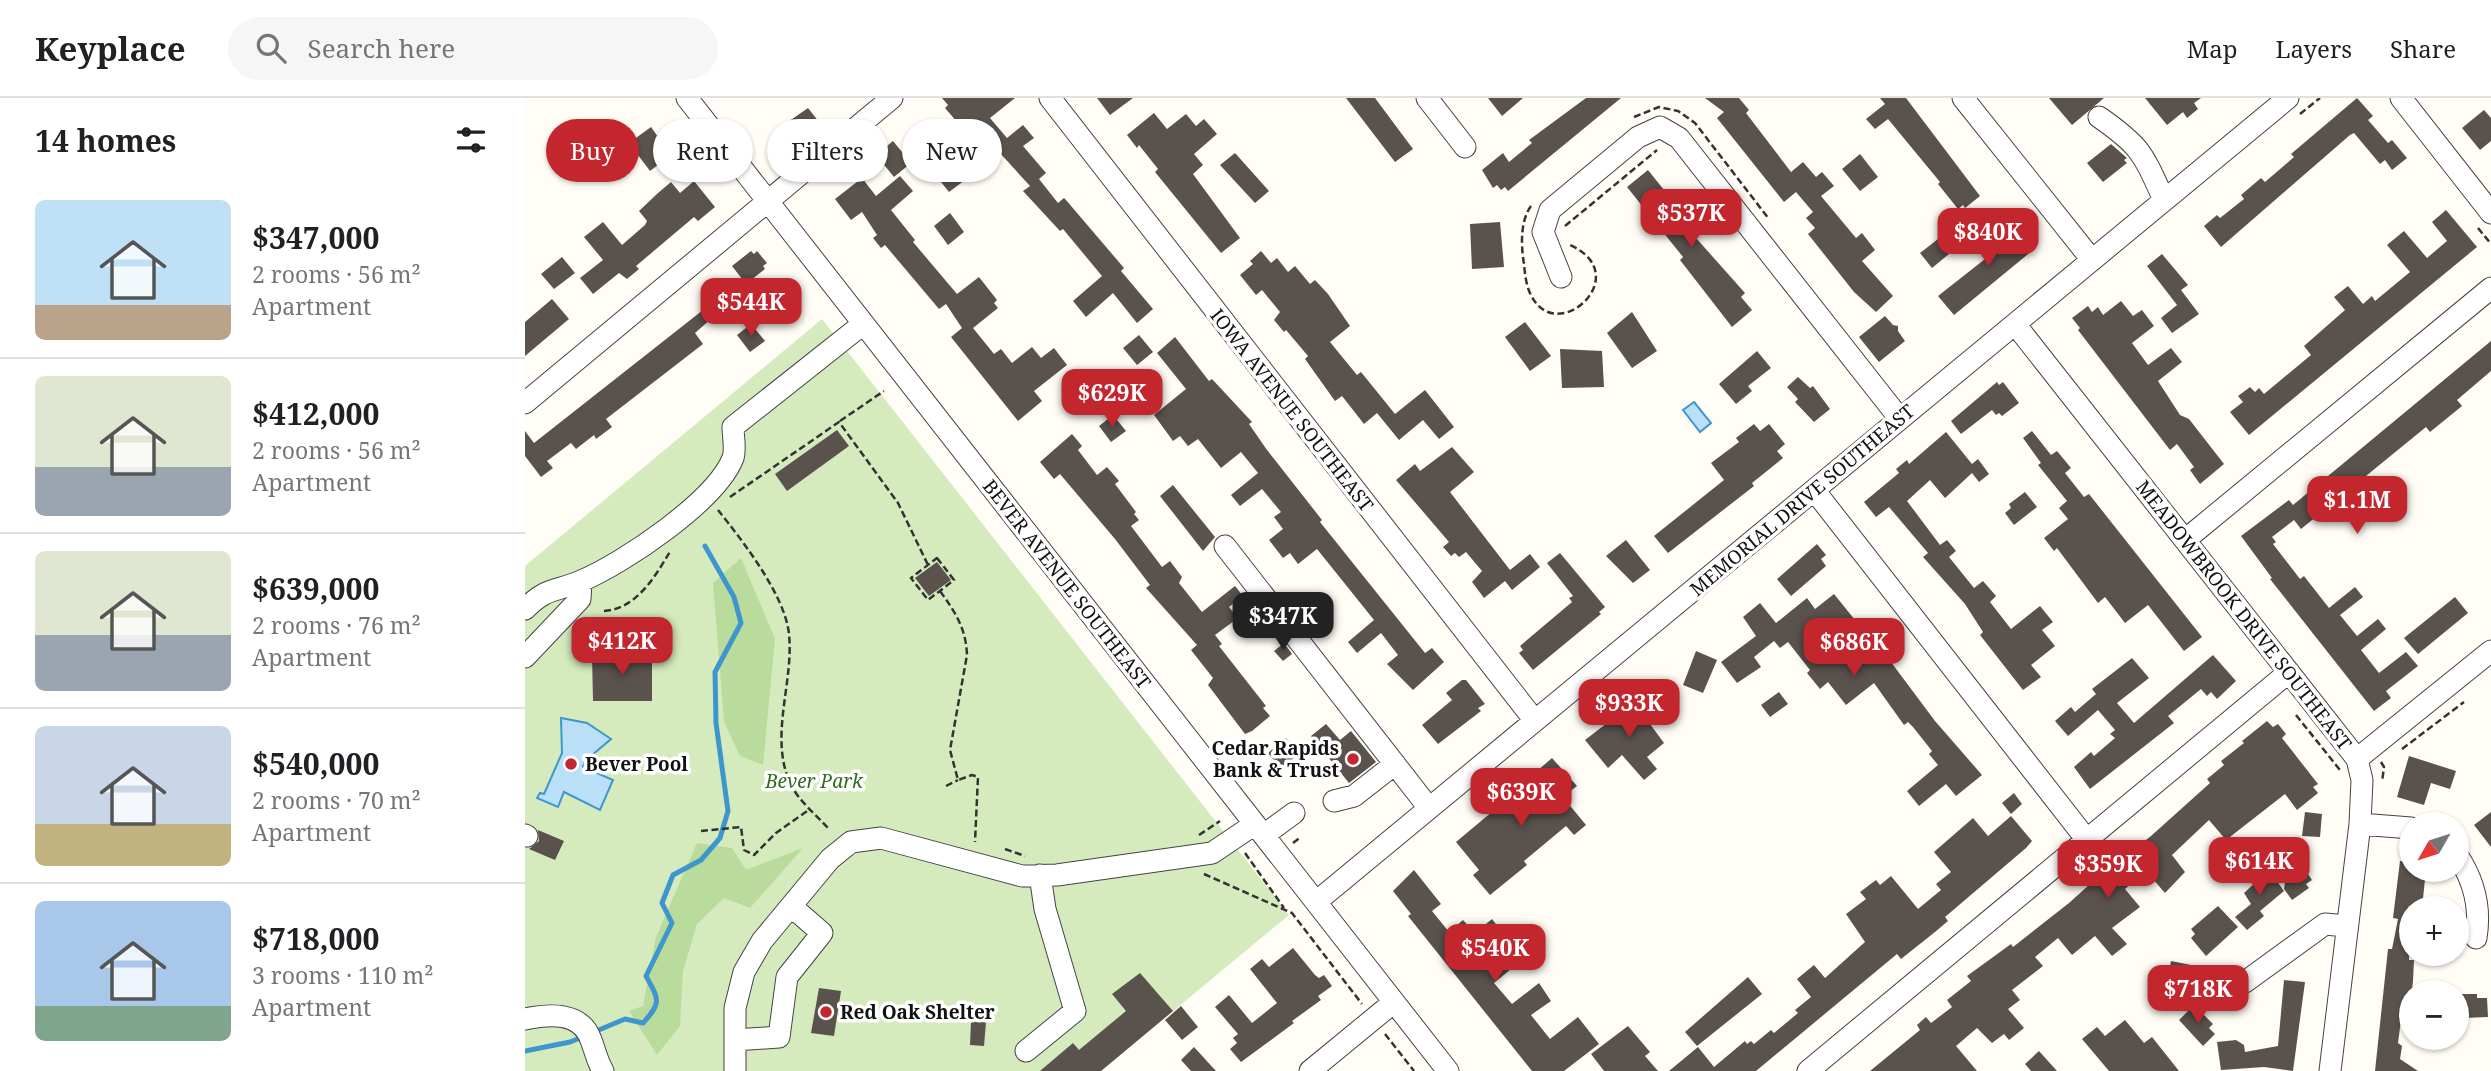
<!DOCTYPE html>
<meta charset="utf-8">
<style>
:root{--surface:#fff;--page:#f6f6f6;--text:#202124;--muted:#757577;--line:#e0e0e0;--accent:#c4262e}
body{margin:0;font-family:"Noto Serif",serif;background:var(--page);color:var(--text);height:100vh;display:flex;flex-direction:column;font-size:26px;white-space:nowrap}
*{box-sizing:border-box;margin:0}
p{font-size:23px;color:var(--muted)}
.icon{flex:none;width:38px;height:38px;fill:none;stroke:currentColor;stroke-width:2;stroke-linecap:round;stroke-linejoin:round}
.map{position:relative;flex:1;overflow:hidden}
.panel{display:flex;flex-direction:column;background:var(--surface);width:525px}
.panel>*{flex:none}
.guide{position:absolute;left:21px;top:21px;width:665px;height:63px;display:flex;gap:14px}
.needle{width:46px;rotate:231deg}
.fabs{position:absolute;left:1874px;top:714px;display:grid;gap:14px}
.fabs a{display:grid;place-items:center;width:70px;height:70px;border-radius:50%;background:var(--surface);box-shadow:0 2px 5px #0004;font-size:35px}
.price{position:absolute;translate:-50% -60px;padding:0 16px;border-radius:14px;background:var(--accent);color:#fff;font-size:23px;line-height:46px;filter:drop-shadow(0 2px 4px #0008)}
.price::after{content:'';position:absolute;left:50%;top:42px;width:21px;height:16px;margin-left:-10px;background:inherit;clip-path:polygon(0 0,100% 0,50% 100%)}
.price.current{background:#222;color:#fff}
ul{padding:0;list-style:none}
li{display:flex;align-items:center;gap:21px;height:175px;padding:0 35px}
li+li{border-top:2px solid var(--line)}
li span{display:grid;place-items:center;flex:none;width:196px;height:140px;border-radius:10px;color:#555}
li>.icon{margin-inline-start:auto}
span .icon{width:84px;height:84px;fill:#fffc;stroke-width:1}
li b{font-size:30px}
h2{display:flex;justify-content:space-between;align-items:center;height:84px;padding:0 35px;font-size:30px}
.tag{padding:0 24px;border-radius:32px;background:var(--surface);box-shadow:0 2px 5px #0004;font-size:24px;line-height:63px}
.tag.current{background:var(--accent);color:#fff}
header{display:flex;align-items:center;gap:42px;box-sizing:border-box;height:98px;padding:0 35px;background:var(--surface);border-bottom:2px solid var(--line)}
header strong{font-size:33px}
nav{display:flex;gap:38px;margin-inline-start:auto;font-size:24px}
.search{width:490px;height:63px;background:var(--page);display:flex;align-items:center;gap:18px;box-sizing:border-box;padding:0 24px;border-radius:38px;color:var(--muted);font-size:26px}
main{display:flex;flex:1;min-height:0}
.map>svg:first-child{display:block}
.green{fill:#d5ebbd}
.forest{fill:#b9dc9c}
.water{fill:#b9e0f7;stroke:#3f96cf;stroke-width:2}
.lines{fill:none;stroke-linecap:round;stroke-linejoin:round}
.stream{stroke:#3f96cf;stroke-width:5}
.building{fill:#5a524d}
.minor-casing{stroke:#444;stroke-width:23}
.path{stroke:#333;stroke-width:2.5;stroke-dasharray:7 3.5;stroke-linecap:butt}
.minor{stroke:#fff;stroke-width:21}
.poi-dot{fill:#c4262e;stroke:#fff;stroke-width:2.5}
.labels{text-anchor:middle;stroke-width:7;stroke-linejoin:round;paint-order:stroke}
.street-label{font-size:19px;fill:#111;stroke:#fff}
.poi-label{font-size:19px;font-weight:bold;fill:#111;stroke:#fff;text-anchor:start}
.park-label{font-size:19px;font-style:italic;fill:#2f6b1f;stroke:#fff}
</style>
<header>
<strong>Keyplace</strong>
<div class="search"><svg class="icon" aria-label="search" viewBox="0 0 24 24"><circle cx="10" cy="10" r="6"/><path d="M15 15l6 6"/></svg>Search here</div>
<nav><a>Map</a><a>Layers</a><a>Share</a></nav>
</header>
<main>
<section class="panel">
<h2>14 homes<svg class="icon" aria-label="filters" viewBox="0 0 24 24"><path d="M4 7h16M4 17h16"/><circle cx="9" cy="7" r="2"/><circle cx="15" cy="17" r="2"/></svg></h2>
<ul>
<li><span style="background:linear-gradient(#bfe0f5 75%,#b9a48a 0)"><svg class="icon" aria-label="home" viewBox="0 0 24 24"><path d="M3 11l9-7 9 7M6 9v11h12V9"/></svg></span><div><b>$347,000</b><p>2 rooms · 56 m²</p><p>Apartment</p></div></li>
<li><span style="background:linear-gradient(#dfe7d0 65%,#9aa5b1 0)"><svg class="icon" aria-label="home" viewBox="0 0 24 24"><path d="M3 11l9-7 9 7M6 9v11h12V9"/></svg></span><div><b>$412,000</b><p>2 rooms · 56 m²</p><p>Apartment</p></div></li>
<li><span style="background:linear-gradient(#dfe7d0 60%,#9aa5b1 0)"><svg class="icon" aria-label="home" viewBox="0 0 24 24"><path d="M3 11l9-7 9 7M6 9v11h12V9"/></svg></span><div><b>$639,000</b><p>2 rooms · 76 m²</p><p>Apartment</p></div></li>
<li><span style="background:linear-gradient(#c9d6e8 70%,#c2b280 0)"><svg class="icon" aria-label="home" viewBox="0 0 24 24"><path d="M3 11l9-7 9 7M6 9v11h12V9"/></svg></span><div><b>$540,000</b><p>2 rooms · 70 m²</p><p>Apartment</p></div></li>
<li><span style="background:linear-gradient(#a9c7e8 75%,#7fa58c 0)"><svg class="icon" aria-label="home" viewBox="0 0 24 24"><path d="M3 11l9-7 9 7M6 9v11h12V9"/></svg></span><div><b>$718,000</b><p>3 rooms · 110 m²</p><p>Apartment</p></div></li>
</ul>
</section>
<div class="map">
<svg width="1966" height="973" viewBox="0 0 1966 973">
<rect width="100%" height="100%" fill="#fffdf5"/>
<!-- green -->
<path class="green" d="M297,221L764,817L576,973H0V468Z"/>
<!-- forest -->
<path class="forest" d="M216,460L250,541L238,667L215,658L199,624L188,485Z
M172,745L207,750L221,772L278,750L225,810L199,800L172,826L158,873L155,928L132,957L104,913L118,908L131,839Z"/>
<!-- water -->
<path class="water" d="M1169,304L1186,325L1175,334L1158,312Z
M36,620L62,625L86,641L60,663L58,669L88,682L75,712L39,694L33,709L12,700L15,695L19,696L37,655Z"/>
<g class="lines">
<!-- stream -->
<path class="stream" d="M69,934L100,921L118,925C137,904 134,902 121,878L147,825L137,805L148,777L176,762L195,740L203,713L191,625L190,574L216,525L209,499L180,448
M0,953L45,944L60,938"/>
</g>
<!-- building -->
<path class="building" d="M417,0H490L465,20L482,40L498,27L509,40L498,48L521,75L514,81L533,105L539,100L541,102L599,170L596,173L628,211L612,225L588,195L561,219L548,203L577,178L538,131L535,133L498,93L505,88L474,54L471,57L467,52L448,67V76L424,94L408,74L421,63L413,54L439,32L420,10L423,7Z
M572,0H608L585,17Z
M821,0H850L888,51L870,64Z
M963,0H998L977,18Z
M1061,0H1096L983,93L980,89L976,92L972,87L968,90L957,72L978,55L984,64L1007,45L1004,42Z
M1180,0H1214L1224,12L1221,15L1266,74L1278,64L1291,79L1297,74L1309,88L1296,98L1331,140L1337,135L1350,152L1337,163L1368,198L1351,214L1329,194L1283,136L1290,130L1281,120L1288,114L1271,94L1259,104L1192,20L1199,14Z
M1355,0H1381L1455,98L1440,110L1438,107L1433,111L1413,86L1415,84L1363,21L1350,31L1341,21L1360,6Z
M1524,0H1579L1547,27Z
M1620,0H1676L1669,5L1673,11L1662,20L1658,14L1642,27Z
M1832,0L1848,18L1843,22L1863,45L1867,42L1882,60L1867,72L1860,62L1855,66L1829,35L1825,37L1696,149L1679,128L1692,117L1695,120L1719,101L1716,97L1736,80L1740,84L1769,59L1766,56Z
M283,10L298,29L265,52L250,33Z
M1959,12L1966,20V43L1955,52L1937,30Z
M629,15L642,31L661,16L671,28L679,21L692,36L669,56L678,67L668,76L715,140L696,155L630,74L633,71L614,47L612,50L602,37Z
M126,29L146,57L125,73L104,45Z
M368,43L386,65L369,79L351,57Z
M55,45L68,61L54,73L41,58Z
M1586,46L1602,60L1599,62L1602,65L1578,84L1562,65Z
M710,55L744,93L730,105L695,67Z
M1335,56L1353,79L1335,93L1317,71Z
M1123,72L1175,137L1171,140L1220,195L1216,199L1227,212L1207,229L1155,162L1158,159L1102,89Z
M375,78L388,93L366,112L390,142L388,144L432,196L454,179L472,202L469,205L473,210L448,230L469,256L476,251L487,265L507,249L516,260L529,250L542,267L509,293L517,303L493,323L426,239L437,230L421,206L414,211L360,147L356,150L348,140L352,137L337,114L326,122L310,101L337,80L351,98Z
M169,83L190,109L173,123L169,119L111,168L114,171L102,181L94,175L68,196L55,180L78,162L59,139L78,124L97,147L120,127L122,123L114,113L133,95L146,84L155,95Z
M1921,112L1952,149L1724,337L1705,314L1718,304L1713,298L1725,289L1730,294L1734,290L1739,296L1786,257L1779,248L1820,212L1809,199L1823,188L1838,206L1847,198L1850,203L1885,174L1862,147L1879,133L1902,160L1922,143L1907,124Z
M425,115L439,134L423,147L409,128Z
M975,124L979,169L947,171L945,126Z
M1485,124L1508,152L1429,217L1413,198L1460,161L1455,148Z
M1413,141L1424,156L1407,170L1395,155Z
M226,153L229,156L232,153L242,165L238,168L240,171L221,186L207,168Z
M736,153L746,165L752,160L763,174L770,168L785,186L790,182L803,196L825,228L805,244L832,277L836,274L870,316L900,292L929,329L914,341L898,322L874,342L852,315L839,326L817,298L810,303L780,261L783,258L761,232L759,234L749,222L755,214L737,192L731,197L715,177L728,166L725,163Z
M1637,156L1663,187L1656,192L1674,216L1647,235L1636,220L1652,207L1622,168Z
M37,159L50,175L29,191L16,176Z
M27,201L44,221L0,258V224Z
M1596,203L1608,218L1617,212L1629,228L1607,245L1623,267L1646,250L1657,264L1633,283L1655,317L1664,321L1699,366L1675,386L1665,372L1669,369L1652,346L1645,352L1553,232L1555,230L1547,220L1563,208L1567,214L1573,209L1578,217Z
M178,212L186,221L170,235L178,246L81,321L87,329L71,341L69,337L51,351L46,345L22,363L28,370L16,379L0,358V333L9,345Z
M1107,214L1132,253L1107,270L1082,235Z
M1360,218L1368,227L1373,228V233L1380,243L1354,264L1334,239Z
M1000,224L1026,258L1005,273L980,239Z
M226,226L240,243L225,254L212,237Z
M614,237L628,254L612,267L598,250Z
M650,239L684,283L687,281L727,324L724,326L742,352L797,422L795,424L900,555L907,550L919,564L888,592L862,566L873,557L856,535L832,555L823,544L849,522L792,451L773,466L765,455L758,460L744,442L758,431L749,419L756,414L737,391L715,408L706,397L733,375L716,354L696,370L673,341L663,348L655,338L648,343L640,332L629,317L661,291L632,255Z
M1966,243V273L1932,302L1937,308L1905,334L1901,329L1776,431L1769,422L1747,439L1751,444L1748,446L1775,481L1779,478L1804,510L1830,489L1838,499L1815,517L1832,538L1853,521L1861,531L1836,552L1854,575L1881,554L1893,568L1861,593L1866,600L1849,613L1745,481L1747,480L1716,438L1764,402L1768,407Z
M1035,251L1077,253L1079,289L1037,290Z
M1232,253L1246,270L1223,288L1227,293L1211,306L1194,286Z
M1273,279L1285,290L1288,288L1305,311L1289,324L1270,304L1273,301L1262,289Z
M1472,284L1474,287L1478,284L1494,305L1477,318L1474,315L1471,317L1467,312L1436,336L1426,323Z
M588,317L601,333L586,344L574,328Z
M1229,326L1235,333L1244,326L1260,346L1252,353L1258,360L1227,385L1229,388L1143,455L1129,438L1199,382L1186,365L1214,344L1211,340Z
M312,332L324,348L262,393L250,376Z
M1507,333L1526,357L1532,353L1546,370L1540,375L1559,399L1564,396L1677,539L1659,553L1623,507L1600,525L1580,499L1573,505L1532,450L1529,453L1519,440L1543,421L1534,410L1542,403L1513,367L1516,365L1498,340Z
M1421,334L1447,366L1453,361L1464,376L1454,384L1447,375L1420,400L1405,382L1382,403L1415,447L1422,442L1431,453L1424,459L1449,490L1458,483L1471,498L1465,504L1486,531L1515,508L1528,524L1517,532L1530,548L1506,567L1516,579L1498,592L1455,537L1458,534L1440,506L1398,459L1403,455L1364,409L1351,419L1339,404L1374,375L1371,371L1382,362L1384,366Z
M547,336L557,348L553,352L572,377L582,369L594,383L590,386L611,414L609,416L614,422L606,428L637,469L645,463L657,479L654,485L677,514L710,488L718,498L704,509L713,520L690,537L697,546L694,548L741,608L738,610L745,618L727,633L720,636L683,587L688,580L666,552L672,547L621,490L625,487L590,441L535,376L529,381L515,364Z
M927,349L949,374L925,394L985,472L1005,456L1015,469L987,492L980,483L959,500L947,484L957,473L941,454L934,459L930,455L926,458L918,449L924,444L871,382L890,366L895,373Z
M648,387L690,439L678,453L635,398Z
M1500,394L1512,409L1489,427L1480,415L1486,410L1484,406Z
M1101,442L1125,472L1108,485L1081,458Z
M1292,446L1301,457L1296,461L1301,468L1266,498L1252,481Z
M1035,455L1080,509L1074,514L1076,516L1008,572L994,555L998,552L995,548L1047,504L1044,500L1048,498L1022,465Z
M412,464L426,482L404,498L390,480Z
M1309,496L1343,538L1345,536L1410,623L1457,677L1431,698L1421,686L1394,708L1382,693L1413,667L1404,656L1407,653L1388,629L1383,624L1379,627L1349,585L1321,607L1303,584L1295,591L1282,575L1285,572L1263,544L1255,550L1249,543L1229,559L1236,569L1212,585L1196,564L1231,538L1218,519L1235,505L1251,525L1282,500L1290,511Z
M1930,499L1943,515L1893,556L1879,540Z
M759,545L767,556L758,563L749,553Z
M1171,553L1192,562L1178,595L1158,587Z
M127,555V603H68L67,556Z
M1688,557L1711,583L1692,601L1686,594L1682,598L1676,591L1643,618L1649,625L1565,691L1549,669L1566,654L1569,658L1590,640L1585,636L1590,632L1573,612L1543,638L1530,623L1546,609L1550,614L1571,596L1567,591L1607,560L1624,580L1592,605L1609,625Z
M937,582H941L960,606L953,610L956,613L913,646L897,627L927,602L921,595Z
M1254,594L1263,606L1245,619L1236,607Z
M1116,599L1134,619L1125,626L1139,645L1122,659L1132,671L1119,682L1097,657L1083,670L1060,642Z
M1742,623L1748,629L1753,626L1761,636L1757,640L1793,686L1788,689L1793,695L1772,712L1760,696L1701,742L1684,722L1647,757L1660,774L1640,795L1621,773L1600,791L1615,809L1587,830L1602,846L1587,858L1570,838L1547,857L1533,840L1510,859L1518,868L1487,892L1495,902L1483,911L1499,930L1484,942L1479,936L1467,945L1452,930L1431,948L1452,973H1345L1395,932L1392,927L1401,919L1406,925L1427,909L1422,902L1446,883L1442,878L1486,846L1488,849L1544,805L1564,787L1568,782L1565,778L1574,769L1579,775L1626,738L1685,685L1682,681L1699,667L1696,663L1719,645L1717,643Z
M801,626L815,642L826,633L851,664L824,685L786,638Z
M761,640L774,656L756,671L743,655Z
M1884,658L1931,673L1925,691L1906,685L1899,707L1872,699Z
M1027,660L1052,688L1044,694L1042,704L1061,727L1049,737L1041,728L999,763L1002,767L965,797L948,777L954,772L931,744L974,708L977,712L1015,681L1011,674Z
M1489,695L1497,706L1486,716L1477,705Z
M1780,714L1797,716L1795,739L1777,738Z
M1966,714V749L1949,727Z
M1486,718L1507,743L1501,750L1420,819L1423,823L1410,834L1376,861L1372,856L1231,973H1144L1173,949L1189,969L1220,943L1222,946L1226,943L1229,946L1246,932L1249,935L1273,915L1270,912L1286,899L1272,881L1289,867L1300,880L1340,844L1321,816L1341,801L1335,794L1351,782L1355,787L1366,778L1393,811L1416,792L1411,786L1426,774L1409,754L1448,720L1463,738Z
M13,732L39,743L30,762L4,751L14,743Z
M1763,740L1778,741L1777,758L1762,756Z
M1875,763L1886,764V772H1901L1897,810H1886L1884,862H1889L1888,883L1883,923L1876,922L1873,945L1877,948L1875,961L1893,973H1850L1863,851H1867L1873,821L1868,820Z
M1741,768L1759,793L1735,813L1739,818L1722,832L1710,819L1726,806L1719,795L1732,783L1728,777Z
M1779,770L1787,782L1781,786L1784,790L1767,802L1759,791L1760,784Z
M889,772L916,806L907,813L924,834L938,822L950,835L967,821L977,834L964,845L986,871L969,885L987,906L1014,885L1026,903L1006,917L1025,941L1053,919L1074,946L1039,973H1007L883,818L886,816L868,793Z
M1693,808L1713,829L1681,858L1666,840L1670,836L1666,831Z
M768,850L790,877L794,880L799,877L807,888L793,898L796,902L767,923L769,925L716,964L705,951L712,945L708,940L713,936L690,909L704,897L727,925L752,905L725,871L737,861L744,869Z
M1646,863L1671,868L1664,901L1635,895L1640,872L1644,873Z
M615,875L648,913L576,973H515L548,945L554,952L601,913L587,896Z
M1223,879L1237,896L1172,948L1160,934Z
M1759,882L1780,884L1768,973L1739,969L1696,972L1692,944L1711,942L1719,947L1720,954L1753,948Z
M294,890L316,893L309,938L286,935Z
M1937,896H1952V900H1962L1963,919L1938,920Z
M1669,907L1688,926L1684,930L1690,936L1678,948L1654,922Z
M656,908L673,929L657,942L640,922Z
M1600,922L1619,945L1627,939L1654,973H1584L1557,941L1572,929L1580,938Z
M446,923L461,924L459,948L445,947Z
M1103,928L1125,954L1120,958L1133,973H1079L1066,956Z
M669,949L691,973H666L656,962Z
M1514,953L1532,973H1506L1500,966Z"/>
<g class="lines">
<!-- minor casing -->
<g class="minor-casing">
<path id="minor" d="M162,0L923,973
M525,0L1010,623
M902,0L940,49
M1438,0L1567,162
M1876,0L1966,115
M1574,19C1617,49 1618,56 1639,102
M1036,179L1018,134L1025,112L1113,39L1135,29L1154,40L1375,321
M1490,226L1832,661L1837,682L1835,726L1805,973
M0,305L367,0
M1289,392L1562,742
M1660,442L1966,190
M700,448L904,710
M0,511C22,489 30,494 56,483C99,465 191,403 208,360C211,351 208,338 208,329L338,226
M0,559L55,501L56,484
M1832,661L1966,553
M809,703L829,698L870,666
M1835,726L1886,730
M0,737L2,738
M739,737L769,715
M1932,757C1949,782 1956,810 1951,840
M791,804L1763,0
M1720,884L1800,826L1821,828
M0,921C24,916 56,913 66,942C70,952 72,963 78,973
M210,942L254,939L262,879L297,835L266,808
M501,953L550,913L520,811L515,777
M210,973V910L219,874L237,843L305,761L326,744L356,740L497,778L532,777L687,755L730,726
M785,973L869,904
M1283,973L1764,574"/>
</g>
<!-- path -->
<path class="path" d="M1775,16L1795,0
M1109,19L1134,9L1153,13L1170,25L1244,121
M1006,108C995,123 996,148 999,166C1000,176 1001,188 1006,197C1031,250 1112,177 1045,147
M1040,128L1132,52
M1953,130L1966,146
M315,323L359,293
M205,399L314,324L373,405L403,467
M193,412C217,442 260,497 264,536C269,584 244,638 265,685C273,702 290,716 303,730
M412,460L429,482L403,502L386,480Z
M415,493C430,514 441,530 442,557L425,652L433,682L447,677L453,679L450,744
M79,513C112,511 131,477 146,452
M1771,617L1815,672
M1877,651L1939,604
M1856,664L1859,669L1857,684
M421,688L433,682
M176,733L216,729L219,752L229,757L251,735L285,711
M674,737L695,723
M768,745L776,739
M480,751L500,758
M720,755L759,810
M679,776L767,815L837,906
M860,936L889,973"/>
<!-- minor -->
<use href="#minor" class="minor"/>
</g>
<!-- markers -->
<g class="poi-dot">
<circle cx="828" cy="661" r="7"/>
<circle cx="46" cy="666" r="7"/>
<circle cx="301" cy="914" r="7"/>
</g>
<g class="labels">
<!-- street labels -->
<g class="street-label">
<text transform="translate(767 312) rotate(52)" y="7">IOWA AVENUE SOUTHEAST</text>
<text transform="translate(1277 402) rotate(-40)" y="7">MEMORIAL DRIVE SOUTHEAST</text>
<text transform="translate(542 486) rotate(52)" y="7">BEVER AVENUE SOUTHEAST</text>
<text transform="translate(1719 517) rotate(52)" y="7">MEADOWBROOK DRIVE SOUTHEAST</text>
</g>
<!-- poi labels -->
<g class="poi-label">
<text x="814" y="657" text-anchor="end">Cedar Rapids<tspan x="814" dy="22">Bank &amp; Trust</tspan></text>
<text x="60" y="673">Bever Pool</text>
<text x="315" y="921">Red Oak Shelter</text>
</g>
<!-- park labels -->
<g class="park-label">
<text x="289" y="690">Bever Park</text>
</g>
</g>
</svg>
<div class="fabs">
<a><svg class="needle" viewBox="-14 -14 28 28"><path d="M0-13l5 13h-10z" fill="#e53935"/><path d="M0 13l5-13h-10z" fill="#757577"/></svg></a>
<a>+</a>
<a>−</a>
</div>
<b class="price" style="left:1166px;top:151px">$537K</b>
<b class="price" style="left:1463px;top:170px">$840K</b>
<b class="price" style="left:226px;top:240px">$544K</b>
<b class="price" style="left:587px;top:331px">$629K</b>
<b class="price" style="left:1832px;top:438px">$1.1M</b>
<b class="price current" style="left:758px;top:554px">$347K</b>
<b class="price" style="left:97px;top:579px">$412K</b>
<b class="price" style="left:1329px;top:580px">$686K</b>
<b class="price" style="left:1104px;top:641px">$933K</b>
<b class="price" style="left:996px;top:730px">$639K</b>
<b class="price" style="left:1734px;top:799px">$614K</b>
<b class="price" style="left:1583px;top:802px">$359K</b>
<b class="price" style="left:970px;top:886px">$540K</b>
<b class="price" style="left:1673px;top:927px">$718K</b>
<div class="guide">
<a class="tag current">Buy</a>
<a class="tag">Rent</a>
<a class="tag">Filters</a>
<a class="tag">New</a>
</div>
</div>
</main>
